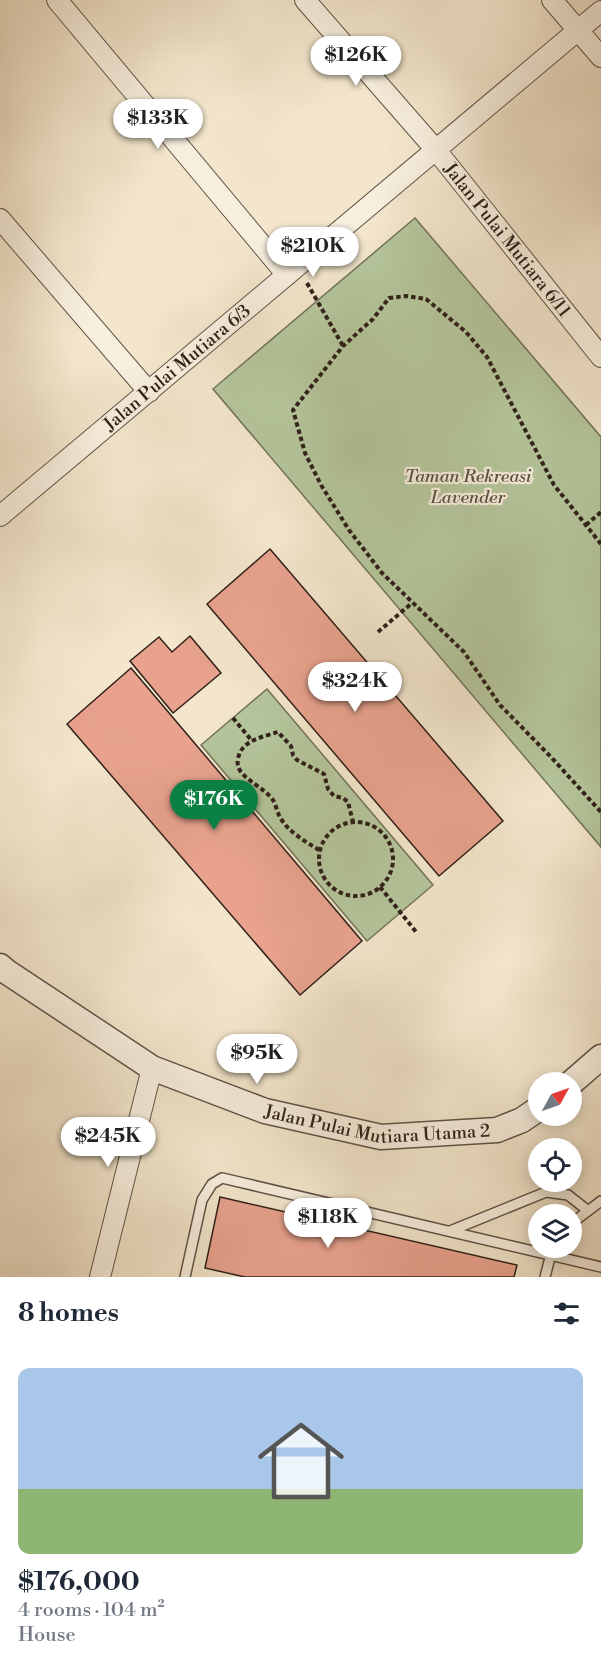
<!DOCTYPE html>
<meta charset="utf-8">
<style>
:root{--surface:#fff;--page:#f6f6f7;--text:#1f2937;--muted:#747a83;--accent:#0b8043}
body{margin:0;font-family:"Libre Bodoni",serif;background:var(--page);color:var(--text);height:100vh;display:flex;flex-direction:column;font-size:22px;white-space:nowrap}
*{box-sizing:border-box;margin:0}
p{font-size:20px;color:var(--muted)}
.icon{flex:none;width:33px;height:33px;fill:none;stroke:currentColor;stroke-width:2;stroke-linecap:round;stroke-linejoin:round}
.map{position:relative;height:1277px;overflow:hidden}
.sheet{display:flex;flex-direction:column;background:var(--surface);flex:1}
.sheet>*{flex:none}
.needle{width:39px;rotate:50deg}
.fabs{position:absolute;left:528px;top:1072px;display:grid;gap:12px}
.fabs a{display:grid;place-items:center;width:54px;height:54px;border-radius:50%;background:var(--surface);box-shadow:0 3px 15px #0003;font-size:30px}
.price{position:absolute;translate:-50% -51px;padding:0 14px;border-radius:21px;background:#fff;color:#222;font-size:20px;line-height:39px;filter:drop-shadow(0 2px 3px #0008)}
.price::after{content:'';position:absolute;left:50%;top:36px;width:18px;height:14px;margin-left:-9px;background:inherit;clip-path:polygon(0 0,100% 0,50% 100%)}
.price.active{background:var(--accent);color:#fff}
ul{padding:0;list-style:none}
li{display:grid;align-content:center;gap:12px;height:318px;padding:0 18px}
li span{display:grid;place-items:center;height:186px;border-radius:12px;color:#555}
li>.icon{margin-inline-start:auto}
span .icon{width:108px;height:108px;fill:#fffc;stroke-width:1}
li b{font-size:26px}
h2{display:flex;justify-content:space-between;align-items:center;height:72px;padding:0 18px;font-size:26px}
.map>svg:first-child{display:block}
.green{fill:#b5c69c;stroke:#72735a;stroke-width:1.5}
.building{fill:#e8a28e;stroke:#2f2019;stroke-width:1.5}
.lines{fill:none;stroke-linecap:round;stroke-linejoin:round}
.service-casing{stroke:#605246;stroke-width:12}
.minor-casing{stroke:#605246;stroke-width:22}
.tertiary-casing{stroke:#605246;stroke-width:27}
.path{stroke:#2f2019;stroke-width:4;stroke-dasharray:4.5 3;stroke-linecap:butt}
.service{stroke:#f7efde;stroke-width:9}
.minor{stroke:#f7efde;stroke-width:20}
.tertiary{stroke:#f7efde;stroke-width:24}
.labels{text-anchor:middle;stroke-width:4.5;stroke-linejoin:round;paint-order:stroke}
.street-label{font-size:18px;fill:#2f2019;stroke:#f7efde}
.park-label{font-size:18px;font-style:italic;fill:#575240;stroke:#f7efde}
</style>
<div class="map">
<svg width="601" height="1277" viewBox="0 0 601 1277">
<rect width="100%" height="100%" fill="#f3e6cc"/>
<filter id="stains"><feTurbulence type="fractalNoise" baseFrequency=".00333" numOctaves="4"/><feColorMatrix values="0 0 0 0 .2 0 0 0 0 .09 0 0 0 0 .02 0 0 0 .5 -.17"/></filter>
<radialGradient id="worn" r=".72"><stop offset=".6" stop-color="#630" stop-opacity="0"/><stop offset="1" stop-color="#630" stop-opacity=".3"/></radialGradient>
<!-- green -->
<path class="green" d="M415,218L601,437V847L213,389Z
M267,689L433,885L367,941L201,745Z"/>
<!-- building -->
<path class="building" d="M270,549L503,821L439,876L207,604Z
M190,636L221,673L173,713L130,661L159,637L172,652Z
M131,668L362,941L300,995L67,724Z
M220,1197L517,1265L514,1277H245L205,1268Z"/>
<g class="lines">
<!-- service casing -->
<g class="service-casing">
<path id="service" d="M572,1223L601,1201
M450,1231L546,1192L568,1195L587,1210
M185,1277L202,1200L212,1184L222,1178L601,1267
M545,1277L551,1254"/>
</g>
<!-- minor casing -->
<g class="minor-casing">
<g id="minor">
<path d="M57,0L287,275"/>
<path id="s1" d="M305,0L436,150L601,357"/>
<path d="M552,0L601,57"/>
<path d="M0,219L149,392"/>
<path id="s2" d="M0,516L601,11"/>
<path d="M100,1277L152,1068"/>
</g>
</g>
<!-- tertiary casing -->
<g class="tertiary-casing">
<g id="tertiary">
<path id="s3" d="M0,966L7,972L152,1068L265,1111L381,1137L497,1130L522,1120L538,1109"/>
<path d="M571,1083L601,1057"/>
</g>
</g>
<!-- path -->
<path class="path" d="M307,283L343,346
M586,525L601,512
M601,544L554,485L487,357L466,332L426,299L406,296L389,298L373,319L343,346L293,410L305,453L321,485L349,530L382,573L464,652L500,705L551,757L601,812
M378,632L412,603
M233,718L252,741
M319 859a37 37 0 1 1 74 0a37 37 0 1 1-74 0Z
M319,850C305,841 288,832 280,817C277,812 276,805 273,800C264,788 250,783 241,772C238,768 237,764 238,759C241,740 263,737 278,732L291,746L293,755L297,760L324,774L328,789L334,796L343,798L348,802L353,822
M380,887L417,933"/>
<!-- service -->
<use href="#service" class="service"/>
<!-- minor -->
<use href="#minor" class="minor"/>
<!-- tertiary -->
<use href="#tertiary" class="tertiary"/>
</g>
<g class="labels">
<!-- street labels -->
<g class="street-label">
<text dy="6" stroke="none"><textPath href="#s1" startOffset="314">Jalan Pulai Mutiara 6/11</textPath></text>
<text dy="6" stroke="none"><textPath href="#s2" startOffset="231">Jalan Pulai Mutiara 6/3</textPath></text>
<text dy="6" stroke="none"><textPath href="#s3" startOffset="418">Jalan Pulai Mutiara Utama 2</textPath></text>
</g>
<!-- park labels -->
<g class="park-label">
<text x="468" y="482">Taman Rekreasi<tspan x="468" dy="21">Lavender</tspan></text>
</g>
</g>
<rect width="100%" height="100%" filter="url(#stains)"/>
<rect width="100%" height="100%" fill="url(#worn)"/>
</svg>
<div class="fabs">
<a><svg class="needle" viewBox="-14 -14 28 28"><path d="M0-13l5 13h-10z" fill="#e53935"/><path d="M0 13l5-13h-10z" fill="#747a83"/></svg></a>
<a><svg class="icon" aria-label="locate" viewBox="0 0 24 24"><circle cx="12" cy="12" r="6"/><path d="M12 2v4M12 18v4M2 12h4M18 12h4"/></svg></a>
<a><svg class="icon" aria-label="layers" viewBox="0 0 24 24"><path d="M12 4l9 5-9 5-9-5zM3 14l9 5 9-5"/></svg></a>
</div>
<b class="price" style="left:356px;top:87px">$126K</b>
<b class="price" style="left:158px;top:150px">$133K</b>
<b class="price" style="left:313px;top:278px">$210K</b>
<b class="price" style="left:355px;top:713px">$324K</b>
<b class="price active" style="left:214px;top:831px">$176K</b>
<b class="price" style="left:257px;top:1085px">$95K</b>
<b class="price" style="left:108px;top:1168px">$245K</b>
<b class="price" style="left:328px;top:1249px">$118K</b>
</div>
<section class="sheet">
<h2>8 homes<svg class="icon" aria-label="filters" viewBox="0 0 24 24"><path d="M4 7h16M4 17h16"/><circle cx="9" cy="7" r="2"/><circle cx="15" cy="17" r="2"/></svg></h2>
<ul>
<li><span style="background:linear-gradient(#a9c7e8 65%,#8fb573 0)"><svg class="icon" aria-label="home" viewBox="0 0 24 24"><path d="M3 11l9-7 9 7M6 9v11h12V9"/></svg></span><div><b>$176,000</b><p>4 rooms · 104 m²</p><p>House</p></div></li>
</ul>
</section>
